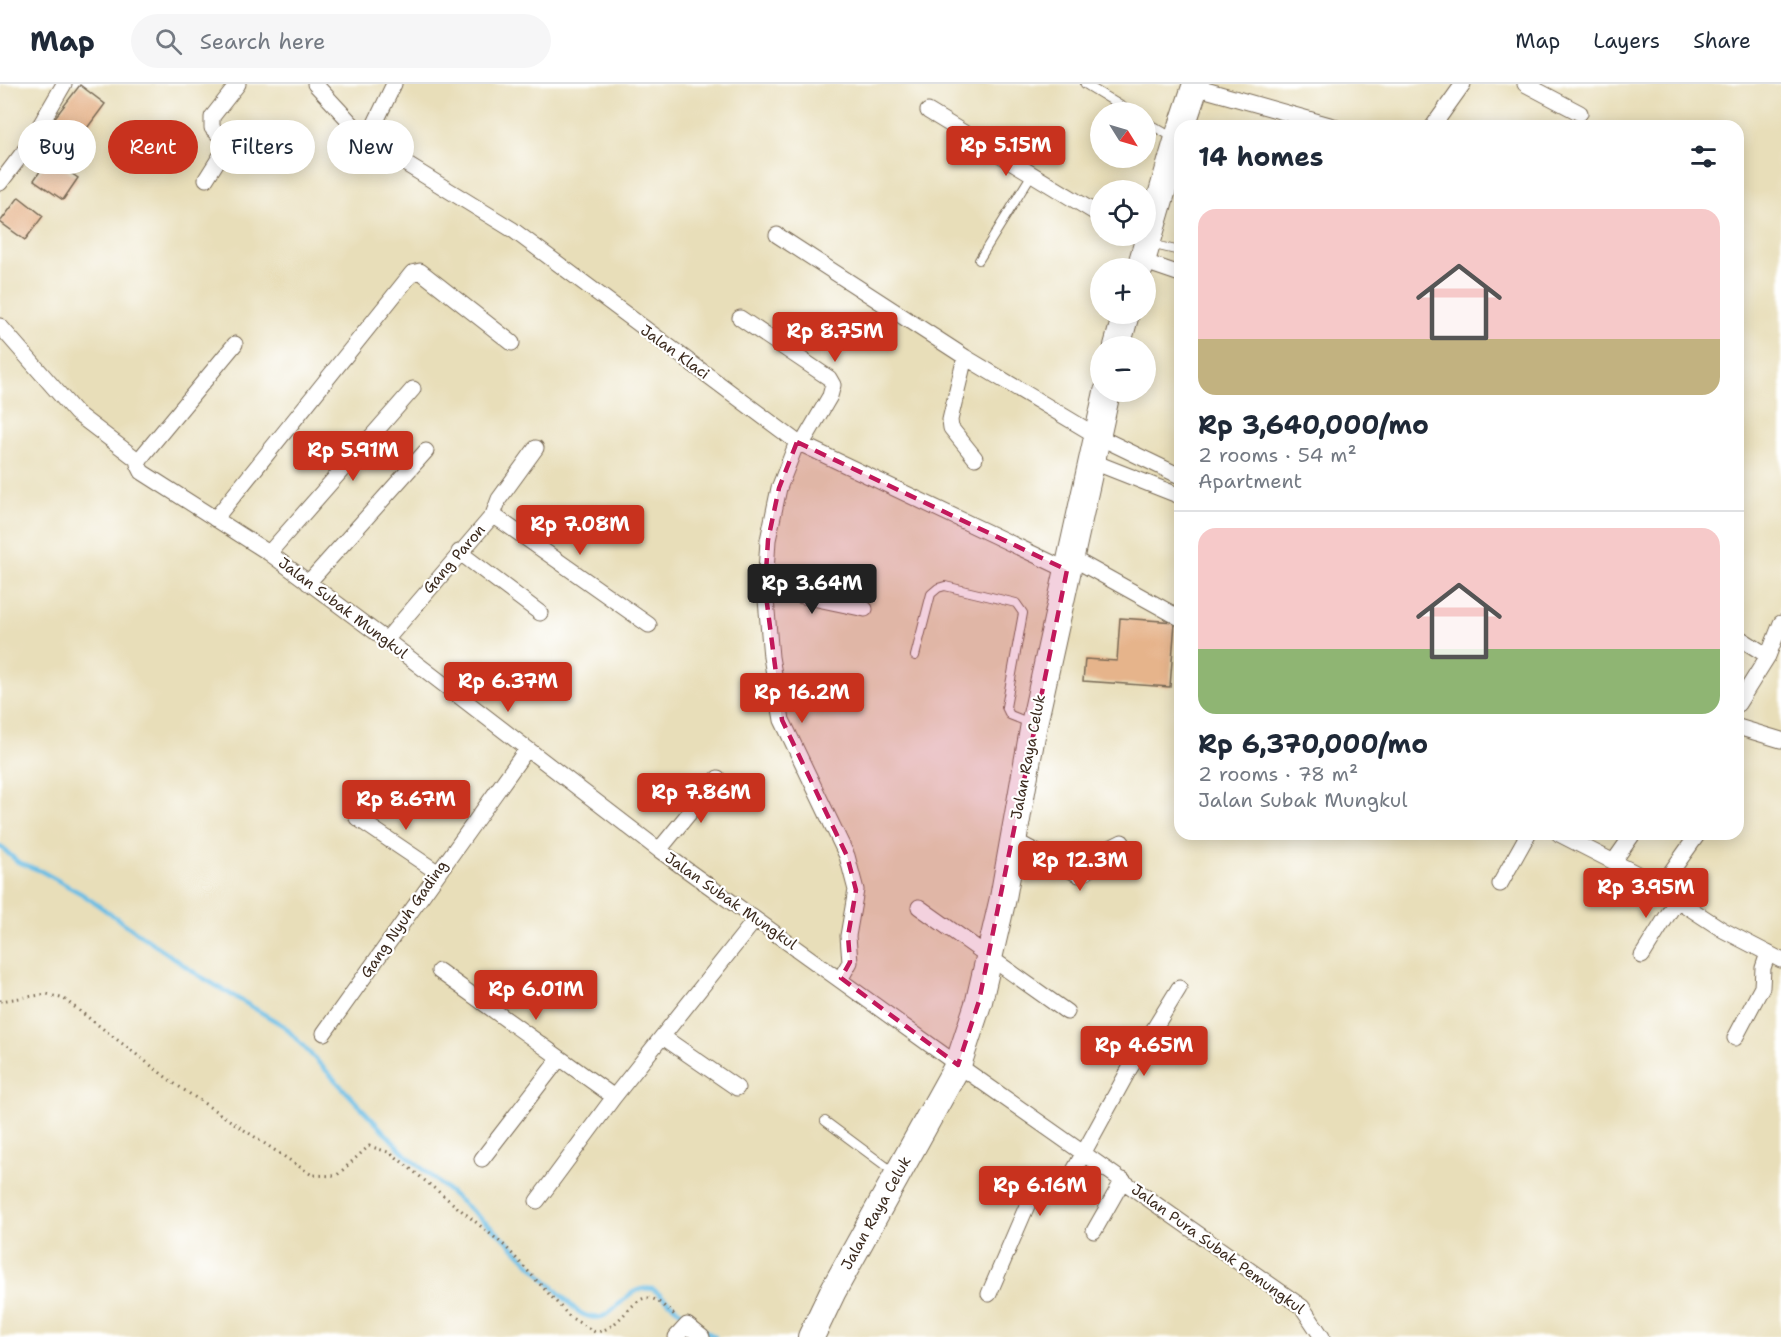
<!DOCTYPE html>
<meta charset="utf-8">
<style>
:root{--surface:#fff;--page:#f6f6f7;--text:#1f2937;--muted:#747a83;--line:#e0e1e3;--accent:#c8321e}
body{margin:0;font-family:"Shantell Sans",sans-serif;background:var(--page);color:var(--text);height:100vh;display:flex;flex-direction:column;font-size:22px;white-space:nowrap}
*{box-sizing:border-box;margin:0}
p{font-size:20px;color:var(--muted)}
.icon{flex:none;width:33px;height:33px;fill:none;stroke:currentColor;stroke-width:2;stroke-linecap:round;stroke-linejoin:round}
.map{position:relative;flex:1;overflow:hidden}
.drawer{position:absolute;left:1174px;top:36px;width:570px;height:720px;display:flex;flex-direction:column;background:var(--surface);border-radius:18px;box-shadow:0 3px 15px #0003}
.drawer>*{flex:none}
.top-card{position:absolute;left:18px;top:36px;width:570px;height:54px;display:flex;gap:12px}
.needle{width:39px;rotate:127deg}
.controls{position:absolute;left:1090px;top:18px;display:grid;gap:12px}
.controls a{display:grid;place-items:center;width:66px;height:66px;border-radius:50%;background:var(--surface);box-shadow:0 3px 15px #0003;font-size:30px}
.price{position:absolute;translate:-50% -51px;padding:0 14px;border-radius:6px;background:var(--accent);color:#fff;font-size:20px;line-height:39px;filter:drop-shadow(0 2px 3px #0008)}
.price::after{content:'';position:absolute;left:50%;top:36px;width:18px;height:14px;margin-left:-9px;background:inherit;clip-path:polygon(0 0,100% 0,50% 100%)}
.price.selected{background:#222;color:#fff}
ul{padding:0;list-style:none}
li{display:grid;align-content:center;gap:12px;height:318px;padding:0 24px}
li+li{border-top:2px solid var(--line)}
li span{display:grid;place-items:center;height:186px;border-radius:18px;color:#555}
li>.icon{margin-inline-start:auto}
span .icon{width:108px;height:108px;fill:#fffc;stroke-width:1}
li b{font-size:26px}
h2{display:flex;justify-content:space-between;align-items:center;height:72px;padding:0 24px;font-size:26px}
.pill{padding:0 21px;border-radius:27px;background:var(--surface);box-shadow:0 3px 15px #0003;font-size:21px;line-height:54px}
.pill.selected{background:var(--accent);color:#fff}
header{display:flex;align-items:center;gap:36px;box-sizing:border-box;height:84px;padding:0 30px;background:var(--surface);border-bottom:2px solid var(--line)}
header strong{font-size:28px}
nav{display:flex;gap:33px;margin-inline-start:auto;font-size:21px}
.search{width:420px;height:54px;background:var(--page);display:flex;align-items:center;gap:15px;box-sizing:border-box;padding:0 21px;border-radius:33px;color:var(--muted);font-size:22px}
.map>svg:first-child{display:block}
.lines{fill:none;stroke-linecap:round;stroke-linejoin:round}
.stream{stroke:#69bde5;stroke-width:4.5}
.building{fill:#e6b48b}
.service-casing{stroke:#786954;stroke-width:10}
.minor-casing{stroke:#786954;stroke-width:17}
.trunk-casing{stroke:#786954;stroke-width:28}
.path{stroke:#786954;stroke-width:3;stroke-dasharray:1.5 4.5;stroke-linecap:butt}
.service{stroke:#fff;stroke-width:8}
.minor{stroke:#fff;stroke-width:15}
.trunk{stroke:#fff;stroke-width:26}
.marked{fill:#c2185b;fill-opacity:0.2;stroke:#c2185b;stroke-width:4.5;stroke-dasharray:12 8;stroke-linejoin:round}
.labels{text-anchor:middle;stroke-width:4.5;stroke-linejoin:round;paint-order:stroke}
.street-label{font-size:15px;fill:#3b2a1e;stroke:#fff}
</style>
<header>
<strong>Map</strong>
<div class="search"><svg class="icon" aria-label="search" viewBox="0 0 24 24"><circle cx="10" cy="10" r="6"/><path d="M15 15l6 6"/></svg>Search here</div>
<nav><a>Map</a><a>Layers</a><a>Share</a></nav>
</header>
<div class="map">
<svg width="1781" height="1253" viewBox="0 0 1781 1253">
<rect width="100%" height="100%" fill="#fff"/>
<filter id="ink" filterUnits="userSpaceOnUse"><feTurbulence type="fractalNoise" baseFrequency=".0167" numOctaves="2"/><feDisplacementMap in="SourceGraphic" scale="12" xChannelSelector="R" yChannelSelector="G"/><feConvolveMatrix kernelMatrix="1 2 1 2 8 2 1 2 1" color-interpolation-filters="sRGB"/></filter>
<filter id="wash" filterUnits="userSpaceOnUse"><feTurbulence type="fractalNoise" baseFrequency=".008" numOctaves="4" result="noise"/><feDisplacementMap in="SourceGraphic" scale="24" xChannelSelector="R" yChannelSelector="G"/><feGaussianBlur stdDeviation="1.35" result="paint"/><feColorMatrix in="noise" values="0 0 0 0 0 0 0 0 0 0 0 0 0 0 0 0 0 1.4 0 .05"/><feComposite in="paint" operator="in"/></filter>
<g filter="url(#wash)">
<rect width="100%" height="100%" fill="#e8deb9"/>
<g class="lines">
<!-- stream -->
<path class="stream" d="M0,762L18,778L41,787L82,810L198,891L284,942L405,1070L506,1156L577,1227C616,1252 618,1198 653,1205L691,1236
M702,1245L715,1253"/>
</g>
<g id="blocks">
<!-- building -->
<path class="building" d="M80,1L105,20L79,55L53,36Z
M49,74L78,94L63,116L34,96Z
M19,113L43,132L25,156L0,138Z
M1120,534L1175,538L1170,603L1083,597L1085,575L1117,577Z"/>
</g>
</g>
<g filter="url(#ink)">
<use href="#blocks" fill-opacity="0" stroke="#786954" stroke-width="1.5"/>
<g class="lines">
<!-- service casing -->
<g class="service-casing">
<path id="service" d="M1085,0L1131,28
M1146,38L1174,54
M1150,160L1180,167
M979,176L1032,90
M915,572L931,510L938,504L945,502L1016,519L1023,529L1006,623L1010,631L1030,639
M825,1037L895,1089"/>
</g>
<!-- minor casing -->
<g class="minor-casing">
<path id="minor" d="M315,0L367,56L513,146L797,358L1067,486
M1525,0L1580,29
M1195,3L1333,42
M928,27L1101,132
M1433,42L1463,0
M367,56L394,0
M206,95L228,60L212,44V33L238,0
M0,99L28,62L64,0
M777,151L965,273L1097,352L1180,392
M1142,177L1180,190
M740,234L829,294L833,301L830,312L802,360
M0,242L76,329L139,377
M235,260L143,371L138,380L142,388L269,469L386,556L659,766L958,981L1302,1223L1322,1253
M965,273L950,336L951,344L975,374
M797,358L779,404L768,456L765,504L771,573L782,636L847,772L856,806L848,852L850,878L841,894
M1091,377L1180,412
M493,431L649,541
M215,435L412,189L420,187L512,259
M459,468L540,529
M269,469L413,305
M1070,473L1180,534
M308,499L426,367
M765,504L865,525
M1738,553L1768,572
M386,556L493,431L499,415L536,364
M1738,620L1768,572L1781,539
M1738,643L1781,656
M357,734L437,788
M1559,750L1661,802L1677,816L1723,846L1781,876
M1012,755L1079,791L1086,788L1106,766L1122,758
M659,766L718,694
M1614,777L1633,750
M1500,800L1528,750
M1661,802L1698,750
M919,823L1067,928
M1642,872L1677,816
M439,887L614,1013
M324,949L527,665
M663,953L737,1004
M1735,954L1762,903L1763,884L1768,869
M482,1075L559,975
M537,1117L614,1013L755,836
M1094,1147L1123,1096
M989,1210L1029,1117L1038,1105H1062L1066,1101L1130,984L1179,904
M676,1253L687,1241L702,1253"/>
</g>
<!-- trunk casing -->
<g class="trunk-casing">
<path id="trunk" d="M1182,42L1196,0
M1140,184L1180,47
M1117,262L1126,230
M811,1253L833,1207L958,981L979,917L1003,814L1034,640L1107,308"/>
</g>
<!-- path -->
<path class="path" d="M0,917L47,910L64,915L175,1000L312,1091L336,1092L369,1062L391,1069L505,1162L570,1233L595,1248C622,1246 633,1207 653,1215C661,1218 669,1227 676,1232"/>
<!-- service -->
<use href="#service" class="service"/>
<!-- minor -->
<use href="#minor" class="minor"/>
<!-- trunk -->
<use href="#trunk" class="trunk"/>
</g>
</g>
<!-- marked area -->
<path class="marked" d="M797,358L1067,486L979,917L958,981L841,894L850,878L848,852L856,806L847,772L782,636L765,504L768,456L779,404Z"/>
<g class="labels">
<!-- street labels -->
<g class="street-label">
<text transform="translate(675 268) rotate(36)" y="5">Jalan Klaci</text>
<text transform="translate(454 475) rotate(-49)" y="5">Gang Paron</text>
<text transform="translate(343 524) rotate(37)" y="5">Jalan Subak Mungkul</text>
<text transform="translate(1028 673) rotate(-79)" y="5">Jalan Raya Celuk</text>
<text transform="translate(731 817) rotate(35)" y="5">Jalan Subak Mungkul</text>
<text transform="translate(404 835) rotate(-55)" y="5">Gang Nyuh Gading</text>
<text transform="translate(876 1129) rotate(-61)" y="5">Jalan Raya Celuk</text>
<text transform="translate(1218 1165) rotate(36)" y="5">Jalan Pura Subak Pemungkul</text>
</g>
</g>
</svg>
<div class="controls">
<a><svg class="needle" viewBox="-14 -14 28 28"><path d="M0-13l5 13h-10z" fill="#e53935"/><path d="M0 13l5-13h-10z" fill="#747a83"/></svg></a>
<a><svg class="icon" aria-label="locate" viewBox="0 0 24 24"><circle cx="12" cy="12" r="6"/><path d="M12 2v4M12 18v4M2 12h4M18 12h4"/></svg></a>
<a>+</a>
<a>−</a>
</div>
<b class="price" style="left:1006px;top:93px">Rp 5.15M</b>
<b class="price" style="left:835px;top:279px">Rp 8.75M</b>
<b class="price" style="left:353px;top:398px">Rp 5.91M</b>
<b class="price" style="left:580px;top:472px">Rp 7.08M</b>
<b class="price selected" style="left:812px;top:531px">Rp 3.64M</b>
<b class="price" style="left:508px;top:629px">Rp 6.37M</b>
<b class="price" style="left:802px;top:640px">Rp 16.2M</b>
<b class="price" style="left:701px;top:740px">Rp 7.86M</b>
<b class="price" style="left:406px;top:747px">Rp 8.67M</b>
<b class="price" style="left:1080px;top:808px">Rp 12.3M</b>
<b class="price" style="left:1646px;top:835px">Rp 3.95M</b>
<b class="price" style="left:536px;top:937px">Rp 6.01M</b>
<b class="price" style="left:1144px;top:993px">Rp 4.65M</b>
<b class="price" style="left:1040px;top:1133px">Rp 6.16M</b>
<div class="top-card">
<a class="pill">Buy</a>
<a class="pill selected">Rent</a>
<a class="pill">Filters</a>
<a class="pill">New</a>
</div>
<section class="drawer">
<h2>14 homes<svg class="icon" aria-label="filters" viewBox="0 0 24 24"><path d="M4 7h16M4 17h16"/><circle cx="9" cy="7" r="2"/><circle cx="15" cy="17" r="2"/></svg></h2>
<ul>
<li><span style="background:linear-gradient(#f6c9c9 70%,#c2b280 0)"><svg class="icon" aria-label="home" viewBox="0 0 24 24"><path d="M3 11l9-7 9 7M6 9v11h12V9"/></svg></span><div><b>Rp 3,640,000/mo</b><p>2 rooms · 54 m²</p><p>Apartment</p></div></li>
<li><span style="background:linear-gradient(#f6c9c9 65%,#8fb573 0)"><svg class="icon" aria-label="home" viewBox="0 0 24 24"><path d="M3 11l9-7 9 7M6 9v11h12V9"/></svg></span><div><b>Rp 6,370,000/mo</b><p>2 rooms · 78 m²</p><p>Jalan Subak Mungkul</p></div></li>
</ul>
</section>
</div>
